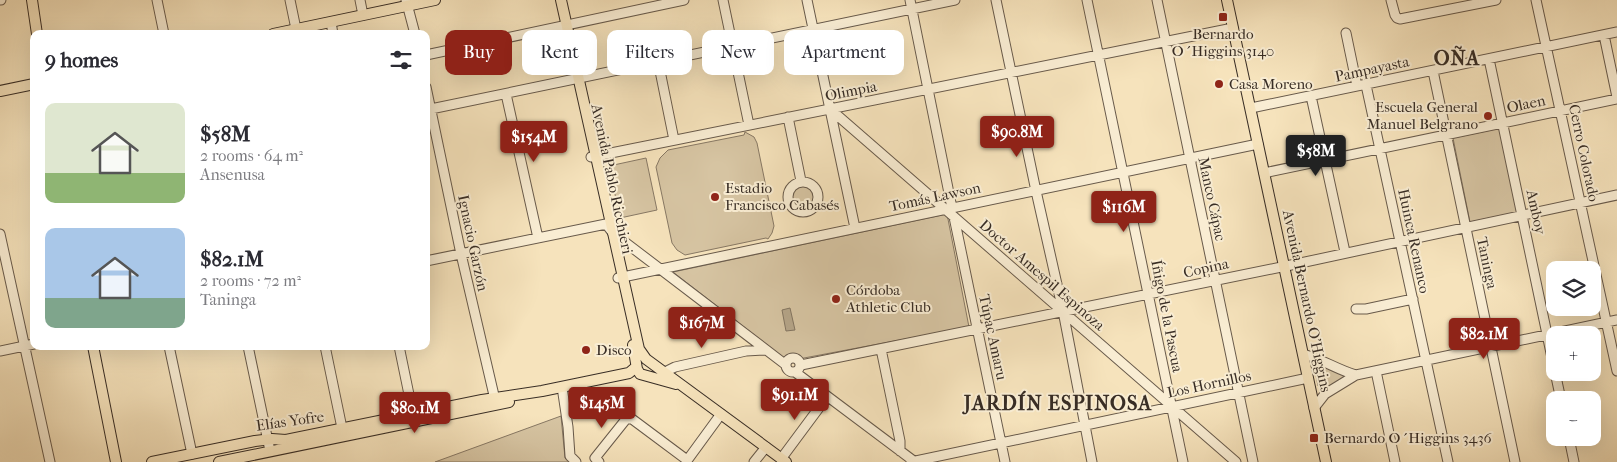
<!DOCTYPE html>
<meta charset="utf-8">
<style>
:root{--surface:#fff;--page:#f2f2f3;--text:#2b2b33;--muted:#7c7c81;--accent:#8f2418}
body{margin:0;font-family:"IM FELL French Canon",serif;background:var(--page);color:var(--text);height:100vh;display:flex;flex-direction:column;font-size:19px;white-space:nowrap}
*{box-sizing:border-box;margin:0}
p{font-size:16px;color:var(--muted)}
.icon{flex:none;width:28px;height:28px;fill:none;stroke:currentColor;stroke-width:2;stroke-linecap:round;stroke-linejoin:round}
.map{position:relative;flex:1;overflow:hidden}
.side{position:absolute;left:30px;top:30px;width:400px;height:320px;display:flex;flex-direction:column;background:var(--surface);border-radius:10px;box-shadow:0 5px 20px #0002}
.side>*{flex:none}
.top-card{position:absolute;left:445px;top:30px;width:475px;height:45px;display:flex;gap:10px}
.controls{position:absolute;left:1546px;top:261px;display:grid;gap:10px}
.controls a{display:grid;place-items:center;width:55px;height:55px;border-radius:10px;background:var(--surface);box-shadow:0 5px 20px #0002;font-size:25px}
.price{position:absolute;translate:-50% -42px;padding:0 11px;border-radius:5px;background:var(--accent);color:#fff;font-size:16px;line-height:32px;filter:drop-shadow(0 1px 2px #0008)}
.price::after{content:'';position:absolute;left:50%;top:30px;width:15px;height:11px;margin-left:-8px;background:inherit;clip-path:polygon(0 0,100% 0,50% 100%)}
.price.selected{background:#222;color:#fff}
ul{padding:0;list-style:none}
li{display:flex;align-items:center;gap:15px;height:125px;padding:0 15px}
li span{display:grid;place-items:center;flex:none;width:140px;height:100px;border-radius:10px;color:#555}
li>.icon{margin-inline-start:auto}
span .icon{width:60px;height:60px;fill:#fffc;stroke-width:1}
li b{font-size:21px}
h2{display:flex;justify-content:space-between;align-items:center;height:60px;padding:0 15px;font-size:21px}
.tag{padding:0 18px;border-radius:10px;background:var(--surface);box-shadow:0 5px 20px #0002;font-size:18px;line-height:45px}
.tag.selected{background:var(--accent);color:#fff}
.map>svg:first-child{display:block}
.green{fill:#d6c4a2;stroke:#877864}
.water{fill:#b5a589;stroke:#837561}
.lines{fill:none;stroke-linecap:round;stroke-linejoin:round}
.minor-casing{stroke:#685a4b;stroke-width:11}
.major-casing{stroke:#382d25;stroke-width:12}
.minor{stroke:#f9edd3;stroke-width:9}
.major{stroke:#f6e3bc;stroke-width:10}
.poi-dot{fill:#8f2418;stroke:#f9edd3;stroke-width:2}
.labels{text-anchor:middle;stroke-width:4;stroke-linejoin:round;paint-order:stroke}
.poi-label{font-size:15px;fill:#382d25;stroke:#f9edd3;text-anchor:start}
.street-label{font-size:15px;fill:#382d25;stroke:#f9edd3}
.district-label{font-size:20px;font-weight:bold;letter-spacing:1px;fill:#382d25;stroke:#f9edd3}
</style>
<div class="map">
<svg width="1617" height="462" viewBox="0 0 1617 462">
<rect width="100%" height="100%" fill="#f6e3bc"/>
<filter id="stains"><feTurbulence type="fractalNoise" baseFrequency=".004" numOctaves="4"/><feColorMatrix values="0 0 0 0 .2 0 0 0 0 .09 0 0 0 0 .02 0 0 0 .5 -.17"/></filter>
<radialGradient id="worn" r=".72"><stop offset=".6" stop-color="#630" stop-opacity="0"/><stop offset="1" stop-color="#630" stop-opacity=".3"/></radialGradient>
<!-- green -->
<path class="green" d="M1501,128L1518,212L1470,222L1453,138Z
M745,132L754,137L757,143L774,226L772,233L768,239L766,238L685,255L677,250L672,243L656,167L660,158L668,150L744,135Z
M646,158L657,210L620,218L609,166Z
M792 197a12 12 0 1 1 24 0a12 12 0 1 1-24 0Z
M947,214L969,327L788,361L673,272Z
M1320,365H1323L1350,375L1325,391L1318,386L1315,370Z
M561,416L565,458L569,462H435Z"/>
<!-- water -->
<path class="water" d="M790,308L795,330L786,331L782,310Z"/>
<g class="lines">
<!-- minor casing -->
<g class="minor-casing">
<path id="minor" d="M0,0H1
M157,0L164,34
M290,0L296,29
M360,0L363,15
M406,0L415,34
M723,0L749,125
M807,0L855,228
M910,0L952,208
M996,0L1036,191L1063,311L1092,462
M1087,0L1183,462
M1157,0L1253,462
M1391,0L1395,15L1397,18L1400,19L1496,0
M1536,0L1617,371
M331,22L333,34
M1346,33L1357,86
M1604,35L1617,97
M426,55L684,0
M1489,59L1555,372
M658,61L674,140
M1433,71L1515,462
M1366,85L1448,462
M426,87L461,254L496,404
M506,94L538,238
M1311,96L1345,252
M1251,108L1617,32
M830,109L1236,462
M426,110L955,0
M788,117L801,181
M591,157L1233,28
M1264,173L1617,99
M788 197a15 15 0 1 1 30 0a15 15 0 1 1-30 0Z
M954,217L1005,462
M0,234L50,462
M426,261L606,224L613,233L786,365
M618,278L1258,144
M1356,309H1366L1413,299
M169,346L192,454
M248,346L269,446
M325,346L342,428
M399,346L413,414
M881,349L900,441V451
M0,351L34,344
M1303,354C1322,359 1338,370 1356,375
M786 365a7 7 0 1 1 14 0a7 7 0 1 1-14 0Z
M801,365L1291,265L1617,195
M1376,371L1395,462
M665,372L675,367L746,351L766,350
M795,372L915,462
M1555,372L1561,400
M562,387L568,427L570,456L576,462
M1314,408L1325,394L1356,375L1617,320
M1569,438L1574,462
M781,459L827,397
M599,462L595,458L627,418L632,419L687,460
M686,462L721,414
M754,462L766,447
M911,462L1308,378"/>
</g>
<!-- major casing -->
<g class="major-casing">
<path id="major" d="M32,0L37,34
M561,0L639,349L646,359L786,462
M1227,0L1326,462
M273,34L435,0
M0,91L34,84
M633,345L637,369L640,374L676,384
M93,346L116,462
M152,462L255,441L272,439L286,440L482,400L542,391L629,373L636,367
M219,462L509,402"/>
</g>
<!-- minor -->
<use href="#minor" class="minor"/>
<!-- major -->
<use href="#major" class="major"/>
</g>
<!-- markers -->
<g class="poi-dot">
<rect x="1218" y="12" width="10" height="10" rx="2.5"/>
<circle cx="1219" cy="84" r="5"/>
<circle cx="1488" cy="116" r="5"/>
<circle cx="715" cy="197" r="5"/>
<circle cx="836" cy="299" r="5"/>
<circle cx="586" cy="350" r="5"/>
<rect x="1309" y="433" width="10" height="10" rx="2.5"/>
</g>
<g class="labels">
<!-- poi labels -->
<g class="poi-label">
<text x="1223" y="39" text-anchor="middle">Bernardo<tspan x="1223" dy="17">O´Higgins 3140</tspan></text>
<text x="1229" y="89">Casa Moreno</text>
<text x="1478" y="112" text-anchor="end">Escuela General<tspan x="1478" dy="17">Manuel Belgrano</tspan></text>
<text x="725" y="193">Estadio<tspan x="725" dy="17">Francisco Cabasés</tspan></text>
<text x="846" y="295">Córdoba<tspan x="846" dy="17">Athletic Club</tspan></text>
<text x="596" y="355">Disco</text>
<text x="1324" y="443">Bernardo O´Higgins 3436</text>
</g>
<!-- street labels -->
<g class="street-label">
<text transform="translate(1372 69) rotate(-12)" y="5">Pampayasta</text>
<text transform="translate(851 91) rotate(-11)" y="5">Olimpia</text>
<text transform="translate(1526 104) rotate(-12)" y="5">Olaen</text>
<text transform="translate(1584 153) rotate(78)" y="5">Cerro Colorado</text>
<text transform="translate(612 179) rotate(78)" y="5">Avenida Pablo Ricchieri</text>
<text transform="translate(935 197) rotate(-12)" y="5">Tomás Lawson</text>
<text transform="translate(1212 199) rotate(78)" y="5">Manco Cápac</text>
<text transform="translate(1536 212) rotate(78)" y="5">Amboy</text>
<text transform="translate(1414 241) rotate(78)" y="5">Huinca Renanco</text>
<text transform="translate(473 243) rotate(78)" y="5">Ignacio Garzón</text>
<text transform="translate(1487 263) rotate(78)" y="5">Taninga</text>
<text transform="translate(1206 268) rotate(-12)" y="5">Copina</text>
<text transform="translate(1042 275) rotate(41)" y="5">Doctor Amespil Espinoza</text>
<text transform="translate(1307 301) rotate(78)" y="5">Avenida Bernardo O'Higgins</text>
<text transform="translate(1167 316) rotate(79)" y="5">Íñigo de la Pascua</text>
<text transform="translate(993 337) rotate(78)" y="5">Túpac Amaru</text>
<text transform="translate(1209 384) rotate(-12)" y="5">Los Hornillos</text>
<text transform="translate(290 421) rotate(-8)" y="5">Elías Yofre</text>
</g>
<!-- district labels -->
<g class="district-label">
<text x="1457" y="65">OÑA</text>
<text x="1058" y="410">JARDÍN ESPINOSA</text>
</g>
</g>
<rect width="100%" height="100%" filter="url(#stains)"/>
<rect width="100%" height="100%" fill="url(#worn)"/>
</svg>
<div class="controls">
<a><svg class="icon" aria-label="layers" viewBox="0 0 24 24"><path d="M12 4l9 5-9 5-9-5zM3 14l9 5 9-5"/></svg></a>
<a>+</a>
<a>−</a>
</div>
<b class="price" style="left:1017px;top:158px">$90.8M</b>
<b class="price" style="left:534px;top:163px">$154M</b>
<b class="price selected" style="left:1316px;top:177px">$58M</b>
<b class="price" style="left:1124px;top:233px">$116M</b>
<b class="price" style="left:702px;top:349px">$167M</b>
<b class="price" style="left:1484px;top:360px">$82.1M</b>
<b class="price" style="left:795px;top:421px">$91.1M</b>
<b class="price" style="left:602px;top:429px">$145M</b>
<b class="price" style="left:415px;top:434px">$80.1M</b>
<div class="top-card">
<a class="tag selected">Buy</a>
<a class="tag">Rent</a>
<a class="tag">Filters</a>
<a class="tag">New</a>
<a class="tag">Apartment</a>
</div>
<section class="side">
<h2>9 homes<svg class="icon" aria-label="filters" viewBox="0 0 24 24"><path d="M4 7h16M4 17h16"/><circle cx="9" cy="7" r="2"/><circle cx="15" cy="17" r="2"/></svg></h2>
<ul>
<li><span style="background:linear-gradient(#dfe7d0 70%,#8fb573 0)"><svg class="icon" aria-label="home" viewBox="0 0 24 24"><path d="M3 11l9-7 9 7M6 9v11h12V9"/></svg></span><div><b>$58M</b><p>2 rooms · 64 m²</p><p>Ansenusa</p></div></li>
<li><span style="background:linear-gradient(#a9c7e8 70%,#7fa58c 0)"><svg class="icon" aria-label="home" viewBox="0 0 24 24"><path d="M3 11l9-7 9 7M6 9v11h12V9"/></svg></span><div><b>$82.1M</b><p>2 rooms · 72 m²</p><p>Taninga</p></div></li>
</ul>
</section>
</div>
